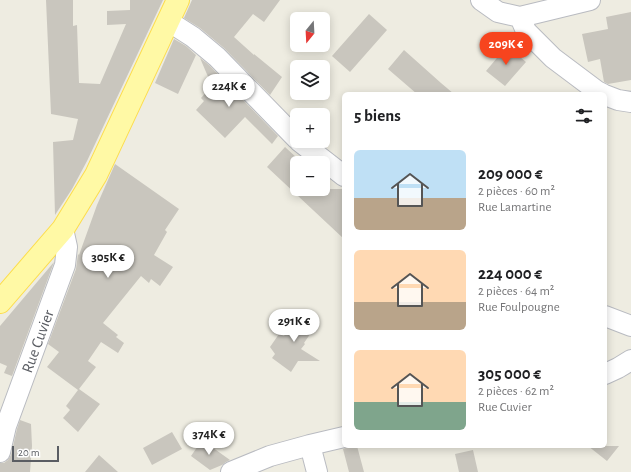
<!DOCTYPE html>
<html lang="fr">
<meta charset="utf-8">
<style>
:root{--surface:#fff;--page:#f6f6f6;--text:#202124;--muted:#757577;--accent:#f7441e}
body{margin:0;font-family:"Alegreya Sans",sans-serif;background:var(--page);color:var(--text);height:100vh;display:flex;flex-direction:column;font-size:15px;white-space:nowrap}
*{box-sizing:border-box;margin:0}
p{font-size:13px;color:var(--muted)}
.icon{flex:none;width:22px;height:22px;fill:none;stroke:currentColor;stroke-width:2;stroke-linecap:round;stroke-linejoin:round}
.map{position:relative;flex:1;overflow:hidden}
.drawer{position:absolute;left:342px;top:92px;width:265px;height:356px;display:flex;flex-direction:column;background:var(--surface);border-radius:6px;box-shadow:0 2px 10px #0003}
.drawer>*{flex:none}
.needle{width:26px;rotate:198deg}
.controls{position:absolute;left:290px;top:12px;display:grid;gap:8px}
.controls a{display:grid;place-items:center;width:40px;height:40px;border-radius:6px;background:var(--surface);box-shadow:0 2px 10px #0003;font-size:20px}
.scale{position:absolute;left:12px;bottom:10px;width:47px;box-sizing:border-box;padding-left:4px;border:2px solid #5a5d63;border-top:0;font-size:11px;line-height:14px;white-space:nowrap;color:#5a5d63;-webkit-text-stroke:3px #fff;paint-order:stroke}
.price{position:absolute;translate:-50% -34px;padding:0 9px;border-radius:14px;background:#fff;color:#222;font-size:13px;line-height:26px;filter:drop-shadow(0 1px 2px #0008)}
.price::after{content:'';position:absolute;left:50%;top:24px;width:12px;height:9px;margin-left:-6px;background:inherit;clip-path:polygon(0 0,100% 0,50% 100%)}
.price.current{background:var(--accent);color:#fff}
ul{padding:0;list-style:none}
li{display:flex;align-items:center;gap:12px;height:100px;padding:0 12px}
li span{display:grid;place-items:center;flex:none;width:112px;height:80px;border-radius:6px;color:#555}
li>.icon{margin-inline-start:auto}
span .icon{width:48px;height:48px;fill:#fffc;stroke-width:1}
li b{font-size:17px}
h2{display:flex;justify-content:space-between;align-items:center;height:48px;padding:0 12px;font-size:17px}
.map>svg:first-child{display:block}
.building{fill:#c9c6be}
.lines{fill:none;stroke-linecap:round;stroke-linejoin:round}
.minor-casing{stroke:#b9bbc1;stroke-width:22}
.major-casing{stroke:#fddd4b;stroke-width:24}
.minor{stroke:#fff;stroke-width:20}
.major{stroke:#fff9a5;stroke-width:22}
.labels{text-anchor:middle;stroke-width:3;stroke-linejoin:round;paint-order:stroke}
.street-label{font-size:16px;fill:#5a5d63;stroke:#fff}
</style>
<div class="map">
<svg width="631" height="472" viewBox="0 0 631 472">
<rect width="100%" height="100%" fill="#eeece1"/>
<!-- building -->
<path class="building" d="M46,0H73V26L77,25L79,83L100,84L126,24L107,25V11L130,10V0H163L87,161L72,189L55,215L53,142L73,140L78,119L51,114Z
M192,0H280L264,22L253,14L234,37L254,55V54L282,77L270,95L224,48L200,28L184,18Z
M631,12V80L608,84L604,82L600,59L588,62L582,34L608,29L606,17Z
M369,14L387,30L350,72L332,56Z
M174,39L186,46L196,55L178,94L155,83Z
M507,46L526,62L505,86L486,71Z
M404,50L441,83L454,94H417L388,69Z
M200,58L209,65L278,136L272,144L245,117L225,138L196,110L204,101L201,98L212,86Z
M285,147L297,158V189H344V239L267,167Z
M115,164L179,209L165,230L167,232L154,255L173,267L160,286L151,279L149,283L141,276L103,323L118,335L116,337L124,343L118,353L101,342L88,361L96,367L79,389L100,404L78,432L63,418L70,410L66,406L78,390L47,367L59,352L48,344L76,269L78,254L79,255L97,205Z
M54,262L12,376L4,373L7,366L0,363V326Z
M305,311L319,321L304,343L305,344L301,349L320,361H298L291,372L272,358L275,354L270,347L279,334L284,336L295,320L297,322Z
M20,420L31,424L32,446L30,472H0V463H4L8,460L11,455L17,429Z
M172,432L182,449L152,465L143,448Z
M202,440L230,460L226,462L222,465L210,470L191,456Z
M351,446H357L364,472H349L343,449Z
M588,446H619L607,461Z
M473,450L478,472H459L455,454Z
M99,455L118,472H85Z"/>
<g class="lines">
<!-- minor casing -->
<g class="minor-casing">
<path id="minor" d="M481,0L498,12L520,17L590,0
M520,17L526,31L553,58L597,91L603,94
M168,21L193,37L217,57L297,139
M605,95L618,100L631,102
M299,141L344,176
M605,316L631,326
M605,374L618,368L631,360
M310,445L317,472
M0,452L6,426L65,265L67,247L63,229
M231,472L270,456L310,445L344,437"/>
</g>
<!-- major casing -->
<g class="major-casing">
<path id="major" d="M0,302L63,229L96,175L178,0"/>
</g>
<!-- minor -->
<use href="#minor" class="minor"/>
<!-- major -->
<use href="#major" class="major"/>
</g>
<g class="labels">
<!-- street labels -->
<g class="street-label">
<text transform="translate(37 341) rotate(-70)" y="6">Rue Cuvier</text>
</g>
</g>
</svg>
<div class="controls">
<a><svg class="needle" viewBox="-14 -14 28 28"><path d="M0-13l5 13h-10z" fill="#e53935"/><path d="M0 13l5-13h-10z" fill="#757577"/></svg></a>
<a><svg class="icon" aria-label="layers" viewBox="0 0 24 24"><path d="M12 4l9 5-9 5-9-5zM3 14l9 5 9-5"/></svg></a>
<a>+</a>
<a>−</a>
</div>
<div class="scale">20 m</div>
<b class="price current" style="left:506px;top:66px">209K €</b>
<b class="price" style="left:229px;top:108px">224K €</b>
<b class="price" style="left:108px;top:279px">305K €</b>
<b class="price" style="left:294px;top:343px">291K €</b>
<b class="price" style="left:209px;top:456px">374K €</b>
<section class="drawer">
<h2>5 biens<svg class="icon" aria-label="filters" viewBox="0 0 24 24"><path d="M4 7h16M4 17h16"/><circle cx="9" cy="7" r="2"/><circle cx="15" cy="17" r="2"/></svg></h2>
<ul>
<li><span style="background:linear-gradient(#bfe0f5 60%,#b9a48a 0)"><svg class="icon" aria-label="home" viewBox="0 0 24 24"><path d="M3 11l9-7 9 7M6 9v11h12V9"/></svg></span><div><b>209 000 €</b><p>2 pièces · 60 m²</p><p>Rue Lamartine</p></div></li>
<li><span style="background:linear-gradient(#ffd9b3 65%,#b9a48a 0)"><svg class="icon" aria-label="home" viewBox="0 0 24 24"><path d="M3 11l9-7 9 7M6 9v11h12V9"/></svg></span><div><b>224 000 €</b><p>2 pièces · 64 m²</p><p>Rue Foulpougne</p></div></li>
<li><span style="background:linear-gradient(#ffd9b3 65%,#7fa58c 0)"><svg class="icon" aria-label="home" viewBox="0 0 24 24"><path d="M3 11l9-7 9 7M6 9v11h12V9"/></svg></span><div><b>305 000 €</b><p>2 pièces · 62 m²</p><p>Rue Cuvier</p></div></li>
</ul>
</section>
</div>
